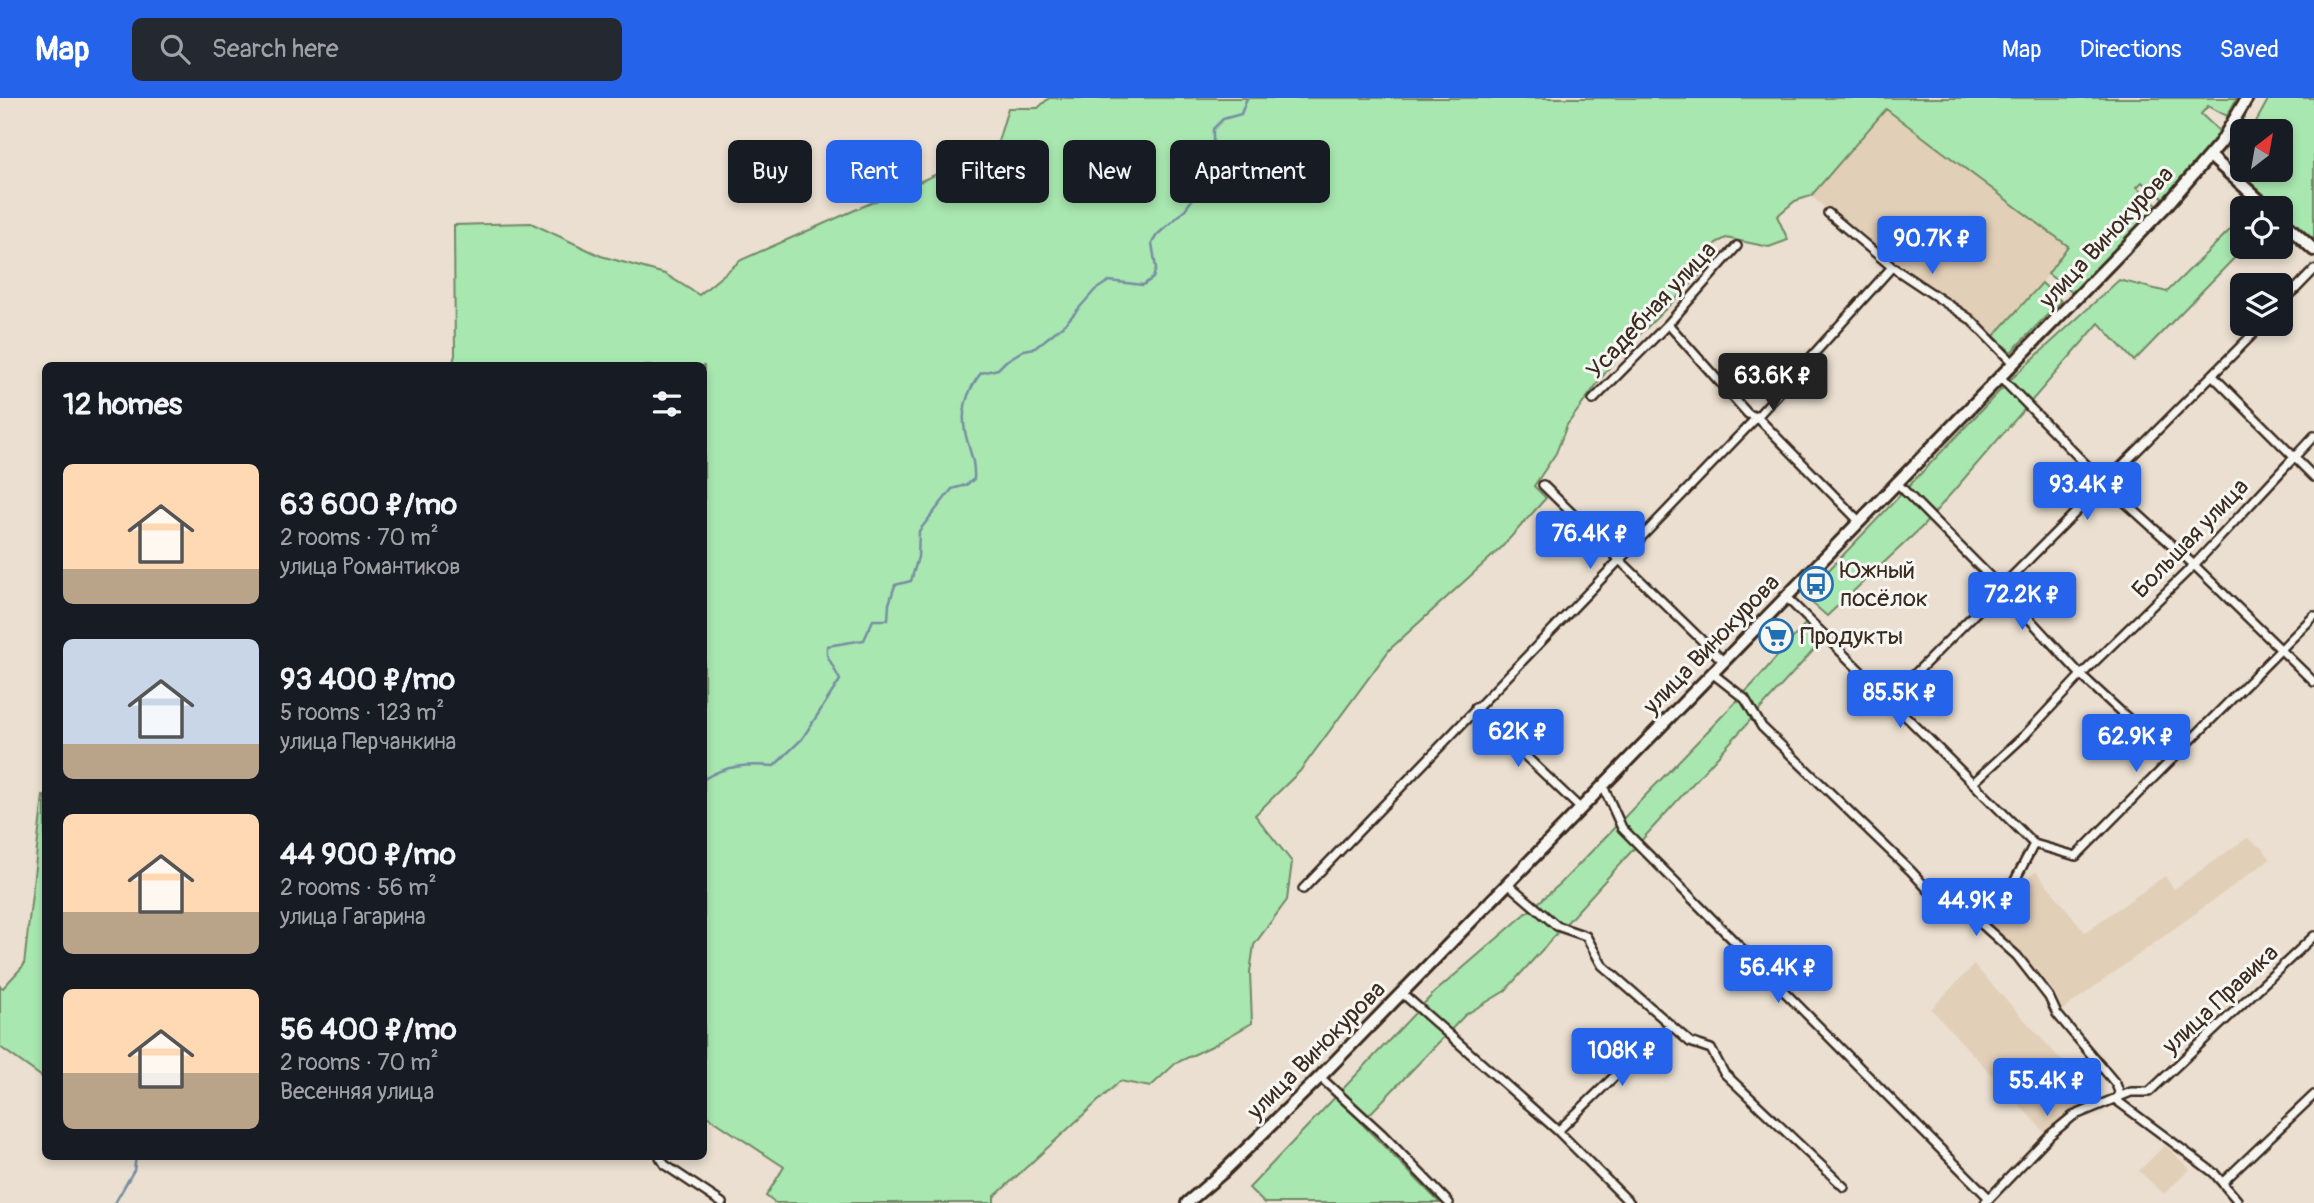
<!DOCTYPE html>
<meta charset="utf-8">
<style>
:root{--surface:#171b24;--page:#242831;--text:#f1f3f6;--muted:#9ea1a6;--accent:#2563eb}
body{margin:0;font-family:Pangolin,sans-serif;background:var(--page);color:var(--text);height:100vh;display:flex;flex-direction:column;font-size:26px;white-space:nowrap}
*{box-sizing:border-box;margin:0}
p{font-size:23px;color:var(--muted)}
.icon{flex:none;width:38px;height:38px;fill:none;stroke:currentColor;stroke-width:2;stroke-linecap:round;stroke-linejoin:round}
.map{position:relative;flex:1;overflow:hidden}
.panel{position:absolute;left:42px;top:264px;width:665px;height:798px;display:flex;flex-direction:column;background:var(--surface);border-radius:10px;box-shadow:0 4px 10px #0003}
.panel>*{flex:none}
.banner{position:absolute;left:728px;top:42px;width:665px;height:63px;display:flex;gap:14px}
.needle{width:46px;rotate:31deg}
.tools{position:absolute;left:2230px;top:21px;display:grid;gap:14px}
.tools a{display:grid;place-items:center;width:63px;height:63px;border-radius:10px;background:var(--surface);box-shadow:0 4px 10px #0003;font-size:35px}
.price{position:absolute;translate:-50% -60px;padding:0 16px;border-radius:7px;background:var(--accent);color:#fff;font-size:23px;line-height:46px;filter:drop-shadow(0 2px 4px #0008)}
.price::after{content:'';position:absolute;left:50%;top:42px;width:21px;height:16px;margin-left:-10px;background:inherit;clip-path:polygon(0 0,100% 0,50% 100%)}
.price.current{background:#222;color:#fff}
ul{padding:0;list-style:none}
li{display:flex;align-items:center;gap:21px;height:175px;padding:0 21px}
li span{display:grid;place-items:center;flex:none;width:196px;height:140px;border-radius:10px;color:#555}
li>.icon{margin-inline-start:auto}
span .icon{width:84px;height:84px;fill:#fffc;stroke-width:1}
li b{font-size:30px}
h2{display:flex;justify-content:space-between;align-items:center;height:84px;padding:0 21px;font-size:30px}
.chip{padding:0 24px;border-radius:10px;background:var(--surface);box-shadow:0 4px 10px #0003;font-size:24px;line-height:63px}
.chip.current{background:var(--accent);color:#fff}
header{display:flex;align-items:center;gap:42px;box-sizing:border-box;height:98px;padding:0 35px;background:var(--accent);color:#fff}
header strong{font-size:33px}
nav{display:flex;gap:38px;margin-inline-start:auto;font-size:24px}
.search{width:490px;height:63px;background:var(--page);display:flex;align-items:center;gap:18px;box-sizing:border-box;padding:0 24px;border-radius:10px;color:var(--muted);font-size:26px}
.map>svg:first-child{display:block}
.built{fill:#e2cfb8}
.green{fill:#a8e7af;stroke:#728866;stroke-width:2}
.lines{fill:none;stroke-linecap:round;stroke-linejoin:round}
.stream{stroke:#778ea3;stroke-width:2.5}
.street-casing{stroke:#3b2a1e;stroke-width:12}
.secondary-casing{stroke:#3b2a1e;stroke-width:16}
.street{stroke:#f6f6f2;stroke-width:7}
.secondary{stroke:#f6f6f2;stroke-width:10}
.labels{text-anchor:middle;stroke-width:6;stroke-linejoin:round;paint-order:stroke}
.street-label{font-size:24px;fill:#3b2a1e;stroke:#f6f6f2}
.poi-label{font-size:24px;fill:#3b2a1e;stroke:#f6f6f2;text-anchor:start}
</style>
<header>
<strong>Map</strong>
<div class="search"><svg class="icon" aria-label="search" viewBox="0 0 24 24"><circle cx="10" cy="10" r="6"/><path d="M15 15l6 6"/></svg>Search here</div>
<nav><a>Map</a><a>Directions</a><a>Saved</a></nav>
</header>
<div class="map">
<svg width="2314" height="1105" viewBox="0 0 2314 1105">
<rect width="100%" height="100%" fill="#eadfd0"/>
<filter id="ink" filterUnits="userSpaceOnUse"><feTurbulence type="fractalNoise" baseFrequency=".0143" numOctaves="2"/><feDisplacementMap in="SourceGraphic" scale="14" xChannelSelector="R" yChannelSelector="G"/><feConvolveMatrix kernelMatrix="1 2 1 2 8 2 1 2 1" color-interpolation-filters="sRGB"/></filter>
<g filter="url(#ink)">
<!-- built -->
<path class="built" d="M1886,11L2068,149L2042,185L1994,238L1904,175L1811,98Z
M2247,740L2263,751L2270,761L2057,916L2017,858L1976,821L2036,773L2085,834L2165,778L2174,791Z
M1974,867L2101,1005L2047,1037L1931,911Z
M2165,1047L2190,1071L2164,1096L2139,1073Z"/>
<!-- green -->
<path class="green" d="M1049,0H2237L2227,18L2208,8L2201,16L2219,33V38L2165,101L2142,84L2137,89L2158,107L2073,195L2048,176L2068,148L1886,11L1811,98L1795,103L1777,118L1788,142L1769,149L1726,140L1716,145L1702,175L1617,259L1567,327L1556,355L1534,388L1546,400L1501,450L1390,551L1300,673L1255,717L1292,764L1287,802L1254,847L1250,874L1252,925L1212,948L1176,965L1150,989L1120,983L994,1099V1105H775L766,1098L784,1069L704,1016V268H452L455,257L454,127L531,125L601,158L665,176L699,197L741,162L937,76L997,47L1008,10H1038Z
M2269,0H2314V142L2231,67L2242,49V72H2280V33H2251Z
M2242,120V149H2245L2134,263L2099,225L1923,428L1827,518L1804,498L2010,282L2119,182L2167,194Z
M2042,185L2061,203L2011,254L1994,238Z
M1805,526L1821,544L1505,893L1465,917L1361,1025L1440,1105H1264L1249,1090L1434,895L1560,786L1754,585Z
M43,698H45V981L0,949V888L3,890L24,867Z"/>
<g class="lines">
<!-- stream -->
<path class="stream" d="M704,681C726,667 748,666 774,668L802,641L840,582L827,557V548L864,542L873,522H888L889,506L895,487L911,483L918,459L919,433L952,391L966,387L974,381C975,363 970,355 966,338C960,315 967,293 981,275L998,271L1006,263L1024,252L1035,250L1066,225L1095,192L1109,183L1143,187L1153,180L1156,170L1152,145L1157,137L1183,114L1206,83L1207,64L1213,60V31L1223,21L1241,16L1247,0
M115,1105L134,1072L136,1059"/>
<!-- street casing -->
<g class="street-casing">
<path id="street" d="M1828,115L1892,169L1970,221L2013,265
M2280,207L2314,172
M1668,226L1748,316L1757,319L1859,423
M2213,278L2314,379
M2000,279L2105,386L2194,467L2314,584
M1593,302L1668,226L1737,148
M1896,384L2001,490L2081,577L2171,660
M1543,387L1723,563
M1786,499L2034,746
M1712,575L1745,601L1762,629L1911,773L1942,807L1976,821L2017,858L2049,899L2057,916L2116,986L2119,994L2116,1002L2214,1075L2237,1102L2236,1105
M1889,602L2263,226
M1475,610L1581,711
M1973,685L2024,638L2081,577L2194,467L2314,338
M1603,688L1622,730L1989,1100
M1508,786L1557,828L1586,838L1602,867L1690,944L1711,951L1724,975L1844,1089
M1303,791L1757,319L1892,169
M1976,821L2012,788L2034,746L2076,758L2314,518
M1402,895L1558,1033L1630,1105
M1320,979L1382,1036L1449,1105
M1558,1033L1623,970L1670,928
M660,1059L665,1067L722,1105
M2223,1084L2314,997
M1985,1105L2050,1037L2073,1018L2131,994H2149L2314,838"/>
</g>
<!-- secondary casing -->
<g class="secondary-casing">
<path id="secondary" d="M2210,58L2268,110
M2280,121L2314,152
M1187,1105L1222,1075L1320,979L2166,108L2221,44L2247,0"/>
</g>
<!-- street -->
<use href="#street" class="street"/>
<!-- secondary -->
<use href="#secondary" class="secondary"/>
</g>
</g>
<!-- icons -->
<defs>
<g id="bus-ring" transform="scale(1.75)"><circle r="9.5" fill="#f6f6f2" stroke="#1f6fb2" stroke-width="1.5"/><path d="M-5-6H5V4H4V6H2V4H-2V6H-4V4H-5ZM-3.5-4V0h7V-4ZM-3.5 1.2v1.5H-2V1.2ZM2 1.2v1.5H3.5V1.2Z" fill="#1f6fb2"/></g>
<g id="supermarket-ring" transform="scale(1.75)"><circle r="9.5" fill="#f6f6f2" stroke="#1f6fb2" stroke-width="1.5"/><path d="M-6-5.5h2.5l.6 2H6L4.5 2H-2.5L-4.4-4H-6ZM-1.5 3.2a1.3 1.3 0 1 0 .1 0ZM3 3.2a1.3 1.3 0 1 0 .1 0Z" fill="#1f6fb2"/></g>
</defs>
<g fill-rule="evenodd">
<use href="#bus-ring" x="1816" y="486"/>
<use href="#supermarket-ring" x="1776" y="538"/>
</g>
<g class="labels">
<!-- street labels -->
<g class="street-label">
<text transform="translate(2106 139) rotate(-47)" y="8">улица Винокурова</text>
<text transform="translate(1651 212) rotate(-47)" y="8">Усадебная улица</text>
<text transform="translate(2190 440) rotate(-46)" y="8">Большая улица</text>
<text transform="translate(1711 546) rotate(-46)" y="8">улица Винокурова</text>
<text transform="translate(2220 901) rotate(-43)" y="8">улица Правика</text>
<text transform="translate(1316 952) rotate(-45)" y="8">улица Винокурова</text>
</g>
<!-- poi labels -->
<g class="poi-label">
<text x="1840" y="480">Южный<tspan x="1840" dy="28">посёлок</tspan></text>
<text x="1800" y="546">Продукты</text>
</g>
</g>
</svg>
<div class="tools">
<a><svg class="needle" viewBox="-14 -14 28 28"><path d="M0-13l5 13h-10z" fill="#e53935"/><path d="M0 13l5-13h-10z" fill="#9ea1a6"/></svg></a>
<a><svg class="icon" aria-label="locate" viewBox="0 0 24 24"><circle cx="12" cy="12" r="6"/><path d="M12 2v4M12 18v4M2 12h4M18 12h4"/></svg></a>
<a><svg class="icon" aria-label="layers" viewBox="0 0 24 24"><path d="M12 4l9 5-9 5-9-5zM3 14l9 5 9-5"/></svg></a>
</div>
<b class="price" style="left:1932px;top:178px">90.7K ₽</b>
<b class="price current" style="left:1773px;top:315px">63.6K ₽</b>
<b class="price" style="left:2087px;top:424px">93.4K ₽</b>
<b class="price" style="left:1590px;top:473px">76.4K ₽</b>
<b class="price" style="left:2022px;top:534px">72.2K ₽</b>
<b class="price" style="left:1900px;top:632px">85.5K ₽</b>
<b class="price" style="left:1518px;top:671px">62K ₽</b>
<b class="price" style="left:2136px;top:676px">62.9K ₽</b>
<b class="price" style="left:1976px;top:840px">44.9K ₽</b>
<b class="price" style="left:1778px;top:907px">56.4K ₽</b>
<b class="price" style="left:1622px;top:990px">108K ₽</b>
<b class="price" style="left:2047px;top:1020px">55.4K ₽</b>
<div class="banner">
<a class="chip">Buy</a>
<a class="chip current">Rent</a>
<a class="chip">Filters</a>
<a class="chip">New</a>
<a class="chip">Apartment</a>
</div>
<section class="panel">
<h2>12 homes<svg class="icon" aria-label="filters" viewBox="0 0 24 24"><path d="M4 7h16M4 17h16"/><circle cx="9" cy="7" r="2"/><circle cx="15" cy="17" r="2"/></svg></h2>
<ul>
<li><span style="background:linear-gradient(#ffd9b3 75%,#b9a48a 0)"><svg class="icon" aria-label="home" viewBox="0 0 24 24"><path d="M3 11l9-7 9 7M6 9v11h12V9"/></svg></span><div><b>63 600 ₽/mo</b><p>2 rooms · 70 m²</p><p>улица Романтиков</p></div></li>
<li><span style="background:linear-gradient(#c9d6e8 75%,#b9a48a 0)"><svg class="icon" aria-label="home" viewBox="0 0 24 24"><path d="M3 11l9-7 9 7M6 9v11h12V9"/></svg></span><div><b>93 400 ₽/mo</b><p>5 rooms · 123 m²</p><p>улица Перчанкина</p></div></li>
<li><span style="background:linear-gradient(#ffd9b3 70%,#b9a48a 0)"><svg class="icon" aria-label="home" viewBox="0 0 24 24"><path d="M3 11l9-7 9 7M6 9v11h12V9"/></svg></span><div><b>44 900 ₽/mo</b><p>2 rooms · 56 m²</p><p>улица Гагарина</p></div></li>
<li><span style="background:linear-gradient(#ffd9b3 60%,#b9a48a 0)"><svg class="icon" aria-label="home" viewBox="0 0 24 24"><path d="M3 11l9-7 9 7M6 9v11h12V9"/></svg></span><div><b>56 400 ₽/mo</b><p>2 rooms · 70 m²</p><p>Весенняя улица</p></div></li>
</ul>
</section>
</div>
